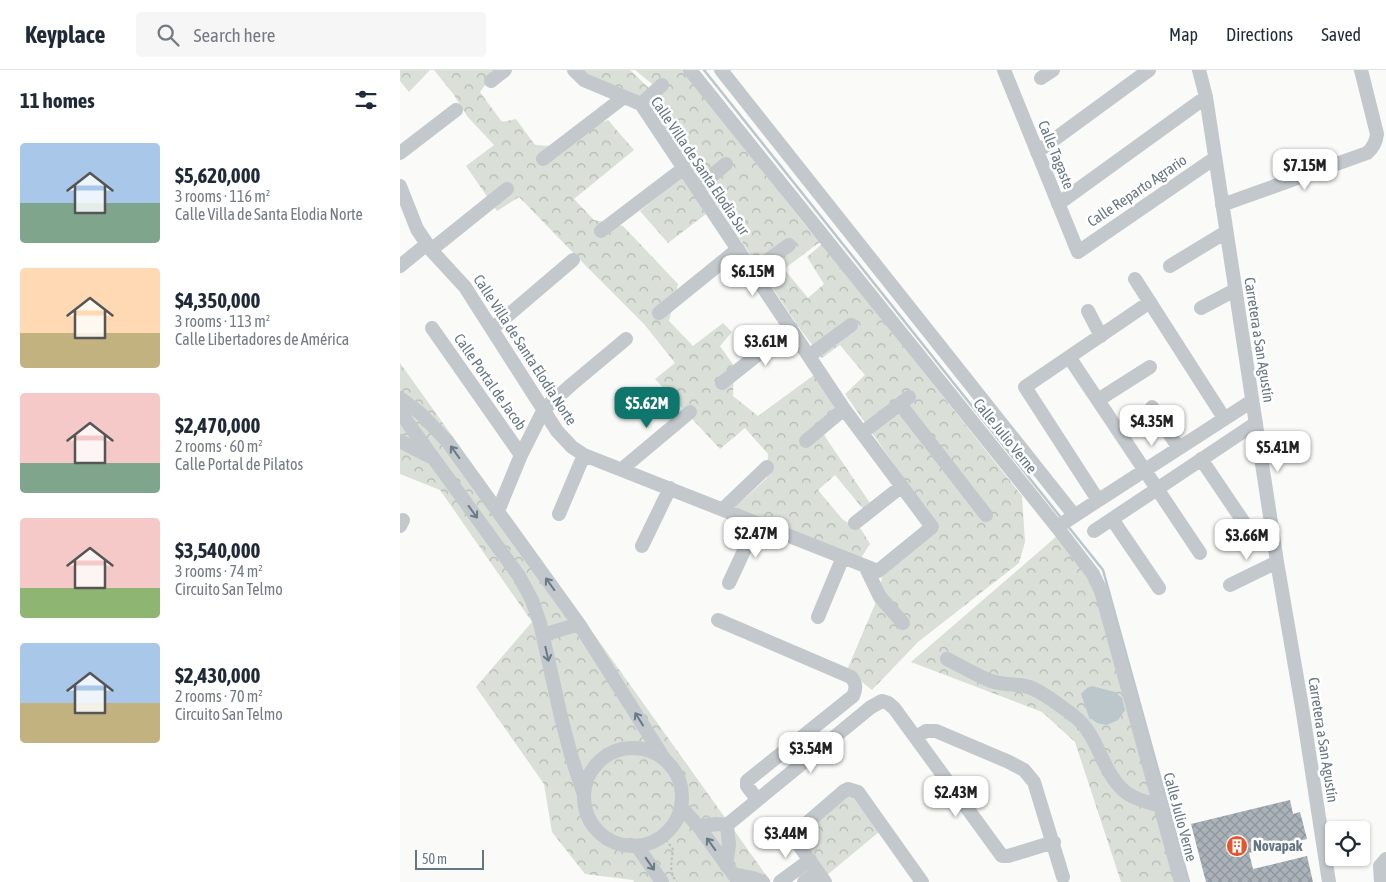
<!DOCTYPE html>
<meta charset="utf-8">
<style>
:root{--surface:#fff;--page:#f6f6f7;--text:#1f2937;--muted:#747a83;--line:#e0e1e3;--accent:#0f766e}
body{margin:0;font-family:"Asap Condensed",sans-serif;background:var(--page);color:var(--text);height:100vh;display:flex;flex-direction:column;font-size:19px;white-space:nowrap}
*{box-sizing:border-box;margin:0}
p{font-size:16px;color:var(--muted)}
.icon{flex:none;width:28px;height:28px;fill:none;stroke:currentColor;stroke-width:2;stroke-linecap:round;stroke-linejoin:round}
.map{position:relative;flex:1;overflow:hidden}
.panel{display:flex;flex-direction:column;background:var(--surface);width:400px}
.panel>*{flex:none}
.fabs{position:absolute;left:925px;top:751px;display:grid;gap:10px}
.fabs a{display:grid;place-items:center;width:45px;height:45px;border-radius:5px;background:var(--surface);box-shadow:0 1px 4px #0004;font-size:25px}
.scale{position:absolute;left:15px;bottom:12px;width:69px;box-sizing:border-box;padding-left:5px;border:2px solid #657683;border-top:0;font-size:14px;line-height:18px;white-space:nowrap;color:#657683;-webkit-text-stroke:4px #fff;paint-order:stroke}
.price{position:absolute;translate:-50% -42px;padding:0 11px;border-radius:10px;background:#fff;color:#222;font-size:16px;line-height:32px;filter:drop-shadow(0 1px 2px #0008)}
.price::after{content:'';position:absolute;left:50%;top:30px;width:15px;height:11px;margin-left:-8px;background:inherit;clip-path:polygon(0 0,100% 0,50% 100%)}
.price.selected{background:var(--accent);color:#fff}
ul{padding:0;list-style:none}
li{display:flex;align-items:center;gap:15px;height:125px;padding:0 20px}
li span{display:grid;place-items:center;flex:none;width:140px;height:100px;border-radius:5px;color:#555}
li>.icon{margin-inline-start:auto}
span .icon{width:60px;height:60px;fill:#fffc;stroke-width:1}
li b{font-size:21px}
h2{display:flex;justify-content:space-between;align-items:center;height:60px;padding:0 20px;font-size:21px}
header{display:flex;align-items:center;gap:30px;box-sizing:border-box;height:70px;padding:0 25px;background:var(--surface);border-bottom:1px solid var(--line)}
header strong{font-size:24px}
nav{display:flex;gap:28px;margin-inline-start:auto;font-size:18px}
.search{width:350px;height:45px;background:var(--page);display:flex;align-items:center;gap:12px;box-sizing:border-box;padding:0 18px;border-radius:5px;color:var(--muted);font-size:19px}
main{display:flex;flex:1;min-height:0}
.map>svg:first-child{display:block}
.park{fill:url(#park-crowns)}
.water{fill:#bbc7cb}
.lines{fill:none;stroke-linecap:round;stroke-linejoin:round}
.stream{stroke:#bbc7cb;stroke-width:2.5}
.building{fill:url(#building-cross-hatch)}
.path{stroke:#bbbfc2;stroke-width:2;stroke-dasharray:2.5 2.5;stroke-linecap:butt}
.minor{stroke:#c3c8cc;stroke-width:14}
.oneway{stroke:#6a7a87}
.labels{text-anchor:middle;stroke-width:5;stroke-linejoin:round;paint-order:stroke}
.street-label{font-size:15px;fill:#657683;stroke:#fff}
.poi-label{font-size:15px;font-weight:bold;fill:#657683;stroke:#fff;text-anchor:start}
</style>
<header>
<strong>Keyplace</strong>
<div class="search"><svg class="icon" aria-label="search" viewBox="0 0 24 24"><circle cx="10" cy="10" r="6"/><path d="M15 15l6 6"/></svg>Search here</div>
<nav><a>Map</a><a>Directions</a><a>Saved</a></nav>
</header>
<main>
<section class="panel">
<h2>11 homes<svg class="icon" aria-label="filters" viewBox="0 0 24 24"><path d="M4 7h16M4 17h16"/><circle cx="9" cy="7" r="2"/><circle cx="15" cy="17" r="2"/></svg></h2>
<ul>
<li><span style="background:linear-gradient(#a9c7e8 60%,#7fa58c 0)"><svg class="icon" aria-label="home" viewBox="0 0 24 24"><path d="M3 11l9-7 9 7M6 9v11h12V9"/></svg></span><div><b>$5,620,000</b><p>3 rooms · 116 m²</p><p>Calle Villa de Santa Elodia Norte</p></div></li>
<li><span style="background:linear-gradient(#ffd9b3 65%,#c2b280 0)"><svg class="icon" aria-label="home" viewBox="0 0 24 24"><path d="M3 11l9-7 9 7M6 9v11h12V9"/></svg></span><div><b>$4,350,000</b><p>3 rooms · 113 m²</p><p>Calle Libertadores de América</p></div></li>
<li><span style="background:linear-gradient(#f6c9c9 70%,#7fa58c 0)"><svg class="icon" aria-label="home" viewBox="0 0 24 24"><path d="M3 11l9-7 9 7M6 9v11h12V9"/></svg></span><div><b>$2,470,000</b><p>2 rooms · 60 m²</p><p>Calle Portal de Pilatos</p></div></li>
<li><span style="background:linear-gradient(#f6c9c9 70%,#8fb573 0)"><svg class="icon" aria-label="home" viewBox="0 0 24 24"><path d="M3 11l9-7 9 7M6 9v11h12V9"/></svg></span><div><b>$3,540,000</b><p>3 rooms · 74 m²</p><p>Circuito San Telmo</p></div></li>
<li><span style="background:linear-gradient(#a9c7e8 60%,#c2b280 0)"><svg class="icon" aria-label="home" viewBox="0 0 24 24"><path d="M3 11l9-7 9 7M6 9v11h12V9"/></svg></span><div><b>$2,430,000</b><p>2 rooms · 70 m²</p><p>Circuito San Telmo</p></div></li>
</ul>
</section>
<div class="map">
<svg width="986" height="812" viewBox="0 0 986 812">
<defs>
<pattern id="park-crowns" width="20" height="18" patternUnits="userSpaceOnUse" patternTransform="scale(1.25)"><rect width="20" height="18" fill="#dadfd7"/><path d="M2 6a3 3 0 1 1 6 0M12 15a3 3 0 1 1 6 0" fill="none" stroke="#b4b9b4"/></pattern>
<pattern id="building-cross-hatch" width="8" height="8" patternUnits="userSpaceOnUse" patternTransform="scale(1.25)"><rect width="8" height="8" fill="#aab3b9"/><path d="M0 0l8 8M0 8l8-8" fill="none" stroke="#8e969c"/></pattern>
</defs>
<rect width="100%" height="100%" fill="#fafaf8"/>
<!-- park -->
<path class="park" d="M0,0H30L9,22L0,11Z
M34,0H96L80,22L102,52L116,49L135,75L151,76L208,50L234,80L174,129L194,150L223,156L278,214L269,251L293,276L323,253L332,262L320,276L334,296L333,326L358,346L414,305L435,338L418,353L426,368L470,433L463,439L435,405L418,420L443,450L461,459L470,474L461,488L334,438L367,408L368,384L345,358L320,379L255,309L275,293L244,254L187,197L119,127L97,141L66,96L94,75L67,46L54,25Z
M179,0H230L250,19L252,14L235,0H284L405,155L420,172L384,199L408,228L424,214L407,187L422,174L622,426L625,472L619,493L518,572L472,620L447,600L476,532L483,504L539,459L445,324L465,305L440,275L422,288L398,256L296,103L246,33Z
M283,106L306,144L268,173L240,141Z
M0,293L371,812H234L233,810L185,804L152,762L144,714L76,617L132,552L40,420L0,404Z
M657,466L686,502L699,531L778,812H721L675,672L642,642L511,592Z
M447,725L452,726L479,762L427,805L401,773L402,762Z"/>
<!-- water -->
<path class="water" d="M692,616L715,622L722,628L725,640L718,650L707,655L697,653L689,647L681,624L687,618Z"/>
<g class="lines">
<!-- stream -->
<path class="stream" d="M304,0L662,449
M667,455L703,500L789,812"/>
</g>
<!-- building -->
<path class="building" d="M890,730L893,744L900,742L907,769L849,783L853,799L907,786L913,812H806L791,754Z"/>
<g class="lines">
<!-- path -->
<path class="path" d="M263,766L273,779C272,791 268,802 277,812"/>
<!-- minor -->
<path class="minor" d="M290,0L657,457L693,504L701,521L781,812
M321,0L674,445
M604,0L678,182L815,88
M799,0L806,27L877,492L902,637L929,812
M641,8L653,0
M91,11L105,0
M241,34L262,15
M637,82L749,0
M0,83L56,40
M143,89L224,27
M0,116L17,159L31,180L65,217L157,361L172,377L184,385L478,501L532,457L444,339L241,34L184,10L174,0
M297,118L326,94
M658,134L806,27
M822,135L967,83C973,78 976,73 977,64L961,0
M201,161L284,98
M31,180L107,119
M0,196L27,174
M770,196L826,162
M352,201L389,175
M735,209L824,348
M801,238L835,220
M688,241L701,266
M259,243L338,179
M32,258L121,385
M92,259L173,190
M409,286L451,255
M669,287L800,483
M322,313L391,258
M0,328L20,343L47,371L179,554L265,690
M698,330L750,297
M500,334L586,445
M752,337L778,377
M0,342L119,506L132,530L140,553L161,647L171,685L183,722
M462,363L509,327
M0,371L29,386
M406,371L444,339
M801,389L847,457
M222,399L290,342
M698,430L625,317L750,232
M323,439L367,397
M98,441L121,385L144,339L171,315L226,269
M159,444L184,385
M712,449L759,518
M455,453L502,416
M0,456L3,450
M657,457L852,331
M694,461L856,353
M242,476L270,418
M465,496L480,527L503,553
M329,513L357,453
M830,515L877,492
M418,547L443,487
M318,550L451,607C456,613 457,618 453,626L347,711V716L357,729
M143,565L179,554
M547,589C561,596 576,605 591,611C603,615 614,614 625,616C640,619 662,637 674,646C698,664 701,699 722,719C732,729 748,732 761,736
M516,667L526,661H536L609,692L624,700L634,712L663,807
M184 727a49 49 0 1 1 98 0a49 49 0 1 1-98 0Z
M281,737L299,757L339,812
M299,757L316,754L327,755L471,637L482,631L488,633L494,638L602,786H608L654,772
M237,776L262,812
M326,795L329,775L327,755
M333,804L353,808L363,812
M380,812L410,790
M404,812L418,802
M425,812L398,774L397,764L400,760L408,752L444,721L448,719L458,722L522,812
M981,812L980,796L986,789"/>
</g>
<!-- one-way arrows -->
<defs><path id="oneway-shaft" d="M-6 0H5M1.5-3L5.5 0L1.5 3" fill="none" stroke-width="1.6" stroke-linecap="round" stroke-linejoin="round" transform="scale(1.25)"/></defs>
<g class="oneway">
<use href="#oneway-shaft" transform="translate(55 382) rotate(-126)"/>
<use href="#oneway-shaft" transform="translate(73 442) rotate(54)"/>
<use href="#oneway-shaft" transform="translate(150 514) rotate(-126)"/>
<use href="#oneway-shaft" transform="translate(147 584) rotate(77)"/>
<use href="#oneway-shaft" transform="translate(239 649) rotate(-122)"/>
<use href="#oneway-shaft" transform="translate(311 774) rotate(-126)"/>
<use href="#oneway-shaft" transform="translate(250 794) rotate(55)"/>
</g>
<!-- icons -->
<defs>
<g id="building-disc" transform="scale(1.125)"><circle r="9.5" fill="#e4572e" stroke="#fff"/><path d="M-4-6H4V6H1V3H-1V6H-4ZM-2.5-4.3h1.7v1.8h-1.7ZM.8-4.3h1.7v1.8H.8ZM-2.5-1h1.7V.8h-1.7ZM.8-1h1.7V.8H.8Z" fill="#fff"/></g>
</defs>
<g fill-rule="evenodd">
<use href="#building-disc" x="837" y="776"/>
</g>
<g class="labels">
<!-- street labels -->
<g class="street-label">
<text transform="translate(656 85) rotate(68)" y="5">Calle Tagaste</text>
<text transform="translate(300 96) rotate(56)" y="5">Calle Villa de Santa Elodia Sur</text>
<text transform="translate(737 121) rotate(-34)" y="5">Calle Reparto Agrario</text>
<text transform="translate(859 270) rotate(81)" y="5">Carretera a San Agustín</text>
<text transform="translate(125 280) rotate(57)" y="5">Calle Villa de Santa Elodia Norte</text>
<text transform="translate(90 312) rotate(55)" y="5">Calle Portal de Jacob</text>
<text transform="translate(605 366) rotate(51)" y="5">Calle Julio Verne</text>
<text transform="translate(923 670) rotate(81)" y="5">Carretera a San Agustín</text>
<text transform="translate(780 747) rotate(75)" y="5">Calle Julio Verne</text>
</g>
<!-- poi labels -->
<g class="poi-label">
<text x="853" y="781">Novapak</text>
</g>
</g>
</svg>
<div class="fabs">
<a><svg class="icon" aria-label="locate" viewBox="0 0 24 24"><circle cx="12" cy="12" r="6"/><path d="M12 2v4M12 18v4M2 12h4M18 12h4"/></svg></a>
</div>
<div class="scale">50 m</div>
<b class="price" style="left:905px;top:121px">$7.15M</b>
<b class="price" style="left:353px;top:227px">$6.15M</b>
<b class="price" style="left:366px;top:297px">$3.61M</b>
<b class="price selected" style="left:247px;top:359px">$5.62M</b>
<b class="price" style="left:752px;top:377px">$4.35M</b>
<b class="price" style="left:878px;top:403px">$5.41M</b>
<b class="price" style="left:356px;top:489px">$2.47M</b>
<b class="price" style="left:847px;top:491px">$3.66M</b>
<b class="price" style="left:411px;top:704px">$3.54M</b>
<b class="price" style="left:556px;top:748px">$2.43M</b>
<b class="price" style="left:386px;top:789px">$3.44M</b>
</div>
</main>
